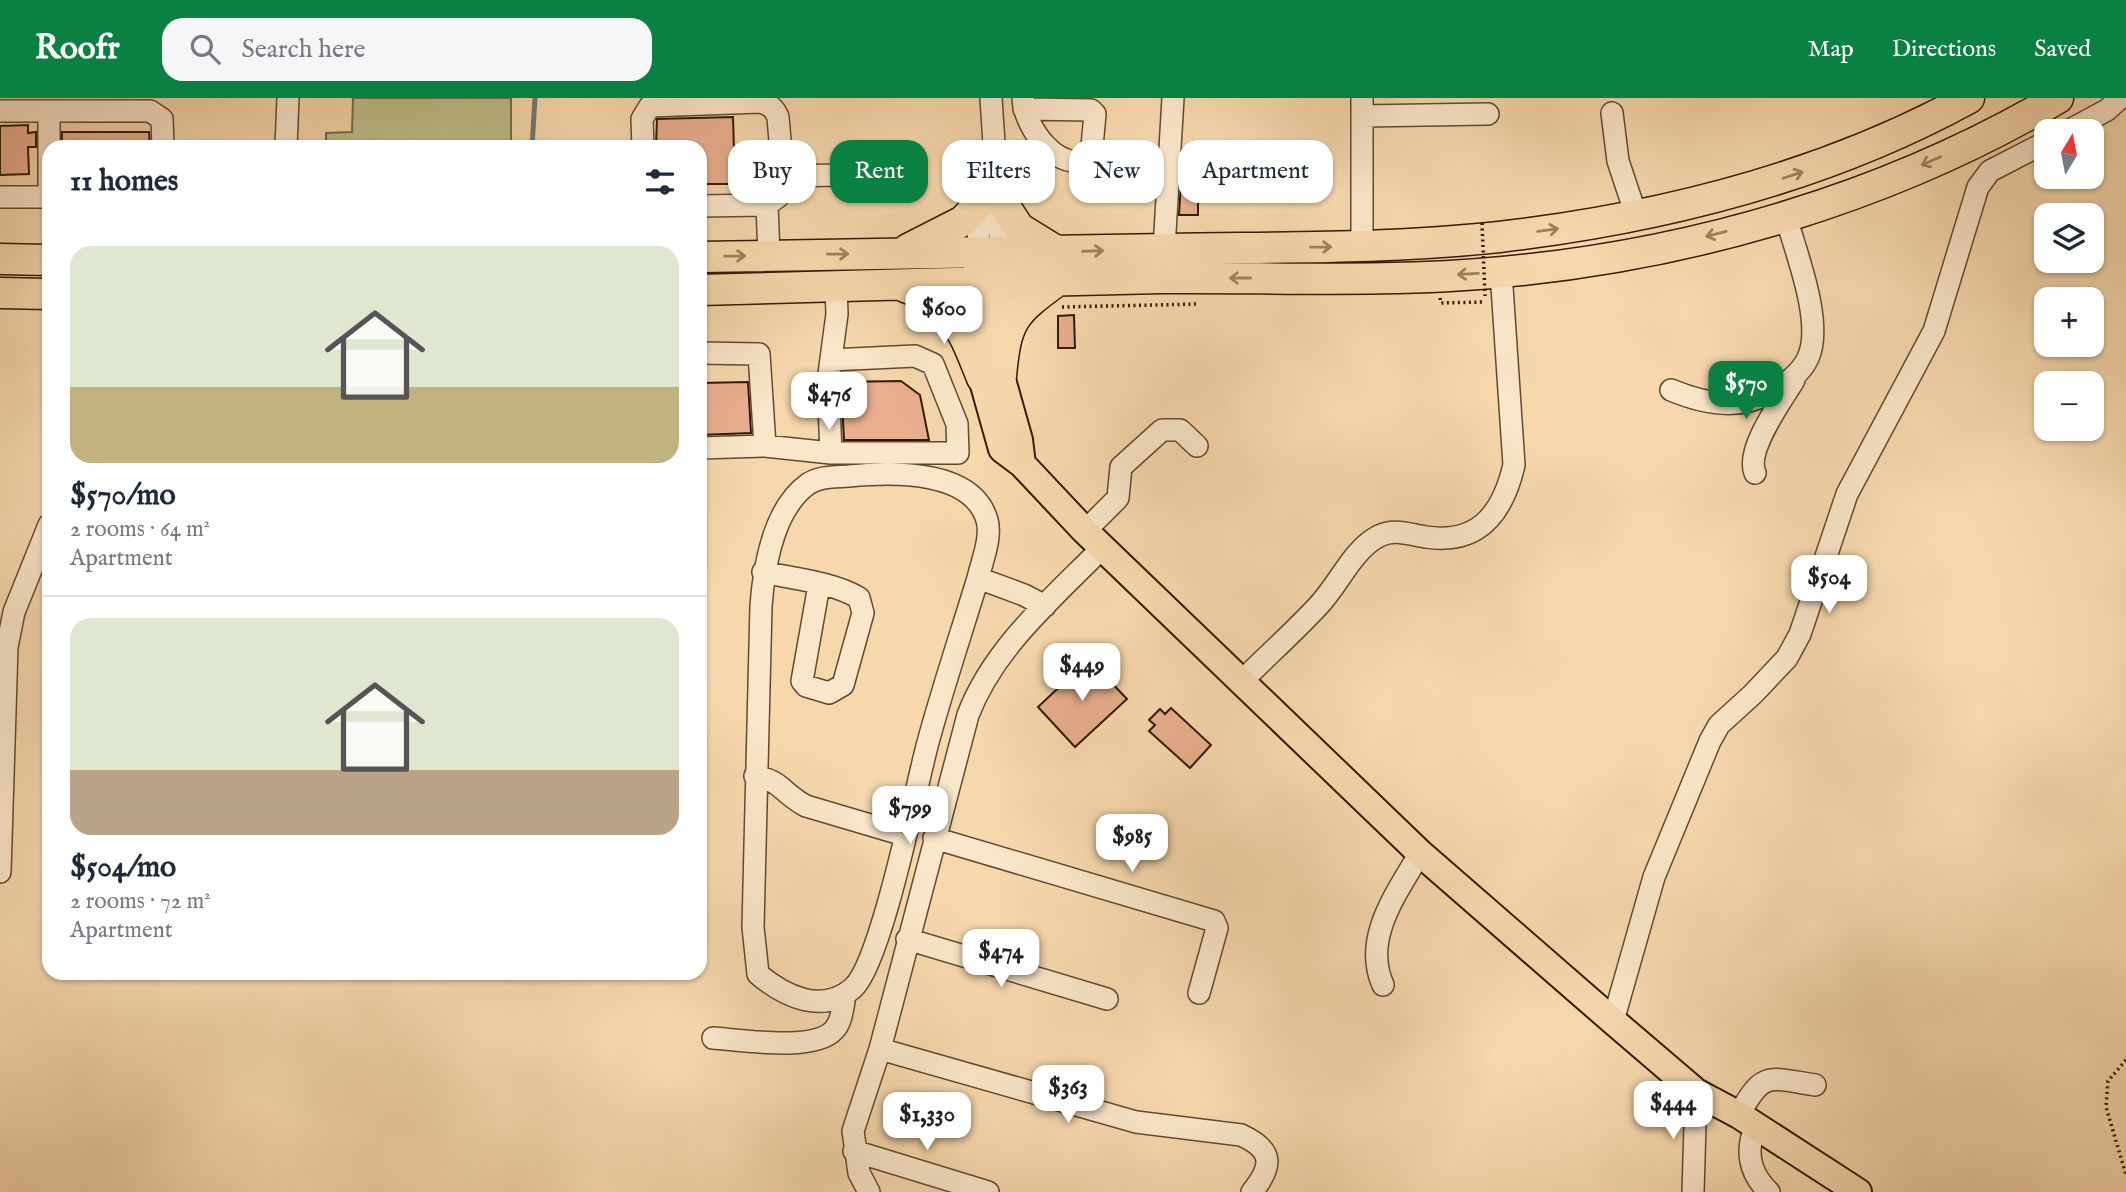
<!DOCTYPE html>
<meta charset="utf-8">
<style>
:root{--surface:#fff;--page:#f6f6f7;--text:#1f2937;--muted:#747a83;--line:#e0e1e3;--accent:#0b8043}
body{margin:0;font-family:"IM FELL English",serif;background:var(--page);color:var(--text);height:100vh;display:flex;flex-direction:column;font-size:26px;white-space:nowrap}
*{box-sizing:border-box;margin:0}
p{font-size:23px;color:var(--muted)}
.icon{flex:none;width:38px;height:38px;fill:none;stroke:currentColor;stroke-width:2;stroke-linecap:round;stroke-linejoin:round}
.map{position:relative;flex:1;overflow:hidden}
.sheet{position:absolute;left:42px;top:42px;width:665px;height:840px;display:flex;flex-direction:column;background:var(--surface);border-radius:21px;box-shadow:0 2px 5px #0004}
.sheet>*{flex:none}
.banner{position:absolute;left:728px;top:42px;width:665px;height:63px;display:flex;gap:14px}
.needle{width:46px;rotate:10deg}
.fabs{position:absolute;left:2034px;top:21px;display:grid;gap:14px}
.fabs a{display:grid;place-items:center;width:70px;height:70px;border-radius:14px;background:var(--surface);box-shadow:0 2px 5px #0004;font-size:35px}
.price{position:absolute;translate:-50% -60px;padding:0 16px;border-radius:14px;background:#fff;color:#222;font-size:23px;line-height:46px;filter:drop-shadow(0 2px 4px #0008)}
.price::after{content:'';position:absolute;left:50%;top:42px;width:21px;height:16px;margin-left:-10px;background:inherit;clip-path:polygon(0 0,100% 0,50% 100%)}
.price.selected{background:var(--accent);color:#fff}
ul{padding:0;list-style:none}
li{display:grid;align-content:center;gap:14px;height:371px;padding:0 28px}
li+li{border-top:2px solid var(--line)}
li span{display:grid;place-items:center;height:217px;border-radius:21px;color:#555}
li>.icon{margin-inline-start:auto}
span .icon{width:126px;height:126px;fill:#fffc;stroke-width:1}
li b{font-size:30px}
h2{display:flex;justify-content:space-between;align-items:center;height:84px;padding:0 28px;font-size:30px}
.chip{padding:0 24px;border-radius:21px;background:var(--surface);box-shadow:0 2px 5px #0004;font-size:24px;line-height:63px}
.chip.selected{background:var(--accent);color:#fff}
header{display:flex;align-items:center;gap:42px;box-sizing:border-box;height:98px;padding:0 35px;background:var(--accent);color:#fff}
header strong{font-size:33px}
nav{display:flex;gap:38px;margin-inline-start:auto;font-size:24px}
.search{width:490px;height:63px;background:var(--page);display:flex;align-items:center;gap:18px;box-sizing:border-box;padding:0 24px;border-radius:21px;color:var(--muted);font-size:26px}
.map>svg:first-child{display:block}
.green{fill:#bebe89;stroke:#776c46;stroke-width:2}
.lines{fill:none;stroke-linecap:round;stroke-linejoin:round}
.stream{stroke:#73796c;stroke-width:5}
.building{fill:#eaaf8e;stroke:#301a04;stroke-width:2}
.minor-casing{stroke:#624a2e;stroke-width:24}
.major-casing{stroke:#301a04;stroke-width:30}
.highway-casing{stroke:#301a04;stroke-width:33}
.path{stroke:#301a04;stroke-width:3.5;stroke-dasharray:2 3.5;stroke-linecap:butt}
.minor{stroke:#fae6ca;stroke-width:21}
.major{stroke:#f7d8ad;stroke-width:26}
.highway{stroke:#f7d8ad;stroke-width:30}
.path-bridge{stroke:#301a04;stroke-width:3.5;stroke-dasharray:2 3.5;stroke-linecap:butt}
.oneway{stroke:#9d8261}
</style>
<header>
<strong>Roofr</strong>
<div class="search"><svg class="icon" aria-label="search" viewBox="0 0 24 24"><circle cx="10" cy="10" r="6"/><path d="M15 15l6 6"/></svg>Search here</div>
<nav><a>Map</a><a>Directions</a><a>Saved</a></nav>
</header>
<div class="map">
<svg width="2126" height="1094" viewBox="0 0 2126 1094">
<rect width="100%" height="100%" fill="#f7d8ad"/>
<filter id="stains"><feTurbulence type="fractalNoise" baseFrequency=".00286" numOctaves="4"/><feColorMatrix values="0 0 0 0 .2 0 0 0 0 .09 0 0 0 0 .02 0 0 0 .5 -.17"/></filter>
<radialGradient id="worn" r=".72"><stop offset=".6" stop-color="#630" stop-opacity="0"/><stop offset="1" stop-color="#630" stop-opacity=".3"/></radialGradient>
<!-- green -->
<path class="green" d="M353,0H511V49H326V35L352,34Z"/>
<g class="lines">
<!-- stream -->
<path class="stream" d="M532,49L535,0"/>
</g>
<!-- building -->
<path class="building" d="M733,19L735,86H700V49H656L657,21Z
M28,27V35L36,34V49H28L29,76L0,77V28Z
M62,34H149L150,49H62Z
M1182,67H1198V117H1179Z
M1074,217L1075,250H1058V218Z
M901,283L920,297L929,342H844L841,284Z
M748,284L751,335L700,337V285Z
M1089,561L1127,601L1075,649L1038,609Z
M1171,610L1211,647L1190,670L1149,633L1155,627L1149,622L1160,611L1165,616Z"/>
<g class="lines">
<!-- minor casing -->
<g class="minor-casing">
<path id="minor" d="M991,0L1001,153
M1023,0C1024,29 1059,78 1091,59L1095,16L1091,12L1024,11
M0,13H150L162,21L163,49
M1612,15L1618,63L1636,117
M1362,18L1488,16
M2068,33L2107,12L2120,0
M286,49L288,0
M643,49L642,21L650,8L759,4C770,6 774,10 778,19L783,78L779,98L767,107L700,108
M783,78L901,76
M0,99H49V13
M767,107L769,158
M1362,148V0
M1164,151L1173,0
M977,154L986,55
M700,255L759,256L765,348
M1671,292C1702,305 1738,313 1769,295C1784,287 1800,277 1808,260C1824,225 1796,155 1786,119
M700,350L765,348L831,355H958L957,326L933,266L915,258L831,262
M831,355L828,283L837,216L836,189
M1755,375C1745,352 1782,302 1794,282
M1085,433L1118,400L1121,369L1162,332H1180L1197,348
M763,474C793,481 833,484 859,500L863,515L843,587L829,595L806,588L802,583L819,487
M978,480C982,463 992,439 987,422C972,371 891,374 849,378C835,379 820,378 808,386C773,411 764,469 761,508L753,829L758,876C784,898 822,917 853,890C881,865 915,694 927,648C942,592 961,536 978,480L1024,497L1045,508
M1243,582C1268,557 1295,533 1319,507C1339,486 1353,451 1379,438C1395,430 1410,437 1426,439C1480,447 1503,414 1514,367L1501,174
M755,678C782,683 783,696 806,708L904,737
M934,740L1214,823L1217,830L1199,895
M0,774L7,549L14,514L49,427
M907,841L1107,901
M1383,887C1362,840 1397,795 1420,755
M1613,923L1654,779L1710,643L1719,627L1753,596L1787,560L1800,536L1847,396L1934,233L1978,89L1990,73L2046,44
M713,940C742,942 814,954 834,932C842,924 843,908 845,897
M880,951L1136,1024L1241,1037C1274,1052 1273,1068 1252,1094
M1739,1017C1763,972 1769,980 1815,987
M1756,1028C1745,1052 1749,1075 1769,1094
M854,1053L988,1094
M869,1094L859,1075L853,1033L880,951L968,617C994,549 1053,500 1103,449
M1693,1094L1696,994"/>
</g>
<!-- major casing -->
<g class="major-casing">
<path id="major" d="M1000,164L1001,278L1019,342L1022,366
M977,166L982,280L1002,351L1022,366L1085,433L1420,755L1613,923L1696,994L1739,1017L1858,1094"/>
</g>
<!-- highway casing -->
<g class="highway-casing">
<path id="highway" d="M1000,101L1019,130L1058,154
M908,151L963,123L980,105
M700,159C856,156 1012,154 1168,151C1278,149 1389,151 1499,139C1662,120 1825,79 1969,0
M0,161L49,162
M905,189C956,208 963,233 982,280
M700,192C854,188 1007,183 1161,180C1274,179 1389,185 1503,174C1696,156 1890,99 2058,0
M0,195L49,196
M1001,278C1006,222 1013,215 1057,183"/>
</g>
<!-- path -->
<path class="path" d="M1440,200L1441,205L1483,204
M1062,209L1198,206
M2126,962L2108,983L2106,1009L2126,1077"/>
<!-- minor -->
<use href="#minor" class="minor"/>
<!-- major -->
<use href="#major" class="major"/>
<!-- highway -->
<use href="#highway" class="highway"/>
<!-- path-bridge -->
<path class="path-bridge" d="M1482,125L1485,198"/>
</g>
<!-- one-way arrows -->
<defs><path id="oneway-shaft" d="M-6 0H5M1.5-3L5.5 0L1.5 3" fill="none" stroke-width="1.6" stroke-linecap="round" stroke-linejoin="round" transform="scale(1.75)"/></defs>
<g class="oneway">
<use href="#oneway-shaft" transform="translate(1931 63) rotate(156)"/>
<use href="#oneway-shaft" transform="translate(1793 77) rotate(-18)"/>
<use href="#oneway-shaft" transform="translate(1548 132) rotate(-8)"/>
<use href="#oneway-shaft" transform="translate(1716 136) rotate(166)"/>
<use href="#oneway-shaft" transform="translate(1321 149) rotate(-1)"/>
<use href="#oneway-shaft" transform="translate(1093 153) rotate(-2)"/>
<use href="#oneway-shaft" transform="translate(838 156) rotate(-1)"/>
<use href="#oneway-shaft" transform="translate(735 158) rotate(-1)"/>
<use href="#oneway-shaft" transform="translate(1468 176) rotate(177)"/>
<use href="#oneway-shaft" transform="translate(1240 180) rotate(180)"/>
</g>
<rect width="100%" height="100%" filter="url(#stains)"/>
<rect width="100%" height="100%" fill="url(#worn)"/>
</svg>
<div class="fabs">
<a><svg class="needle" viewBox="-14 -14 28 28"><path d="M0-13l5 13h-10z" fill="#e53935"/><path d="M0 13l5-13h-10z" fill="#747a83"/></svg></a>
<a><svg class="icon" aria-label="layers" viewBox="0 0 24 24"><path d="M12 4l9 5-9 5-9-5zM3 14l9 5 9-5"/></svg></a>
<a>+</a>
<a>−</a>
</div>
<b class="price" style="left:944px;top:248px">$600</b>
<b class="price selected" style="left:1746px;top:323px">$570</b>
<b class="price" style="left:829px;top:334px">$476</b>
<b class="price" style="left:1829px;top:517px">$504</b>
<b class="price" style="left:1082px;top:605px">$449</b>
<b class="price" style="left:910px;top:748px">$799</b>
<b class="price" style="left:1132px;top:776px">$985</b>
<b class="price" style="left:1001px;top:891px">$474</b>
<b class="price" style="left:1068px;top:1027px">$363</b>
<b class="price" style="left:1673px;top:1043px">$444</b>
<b class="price" style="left:927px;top:1054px">$1,330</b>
<div class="banner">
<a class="chip">Buy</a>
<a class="chip selected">Rent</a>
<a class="chip">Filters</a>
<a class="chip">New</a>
<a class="chip">Apartment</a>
</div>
<section class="sheet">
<h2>11 homes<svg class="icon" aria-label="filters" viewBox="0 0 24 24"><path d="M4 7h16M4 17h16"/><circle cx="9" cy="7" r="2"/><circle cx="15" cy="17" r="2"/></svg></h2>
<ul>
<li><span style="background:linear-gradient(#dfe7d0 65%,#c2b280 0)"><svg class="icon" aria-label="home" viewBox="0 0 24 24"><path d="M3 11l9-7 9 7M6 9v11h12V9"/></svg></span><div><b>$570/mo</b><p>2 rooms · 64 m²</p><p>Apartment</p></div></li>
<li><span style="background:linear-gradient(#dfe7d0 70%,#b9a48a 0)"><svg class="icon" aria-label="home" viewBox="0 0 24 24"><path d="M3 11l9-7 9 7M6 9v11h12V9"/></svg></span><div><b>$504/mo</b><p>2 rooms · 72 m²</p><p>Apartment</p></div></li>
</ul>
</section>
</div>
